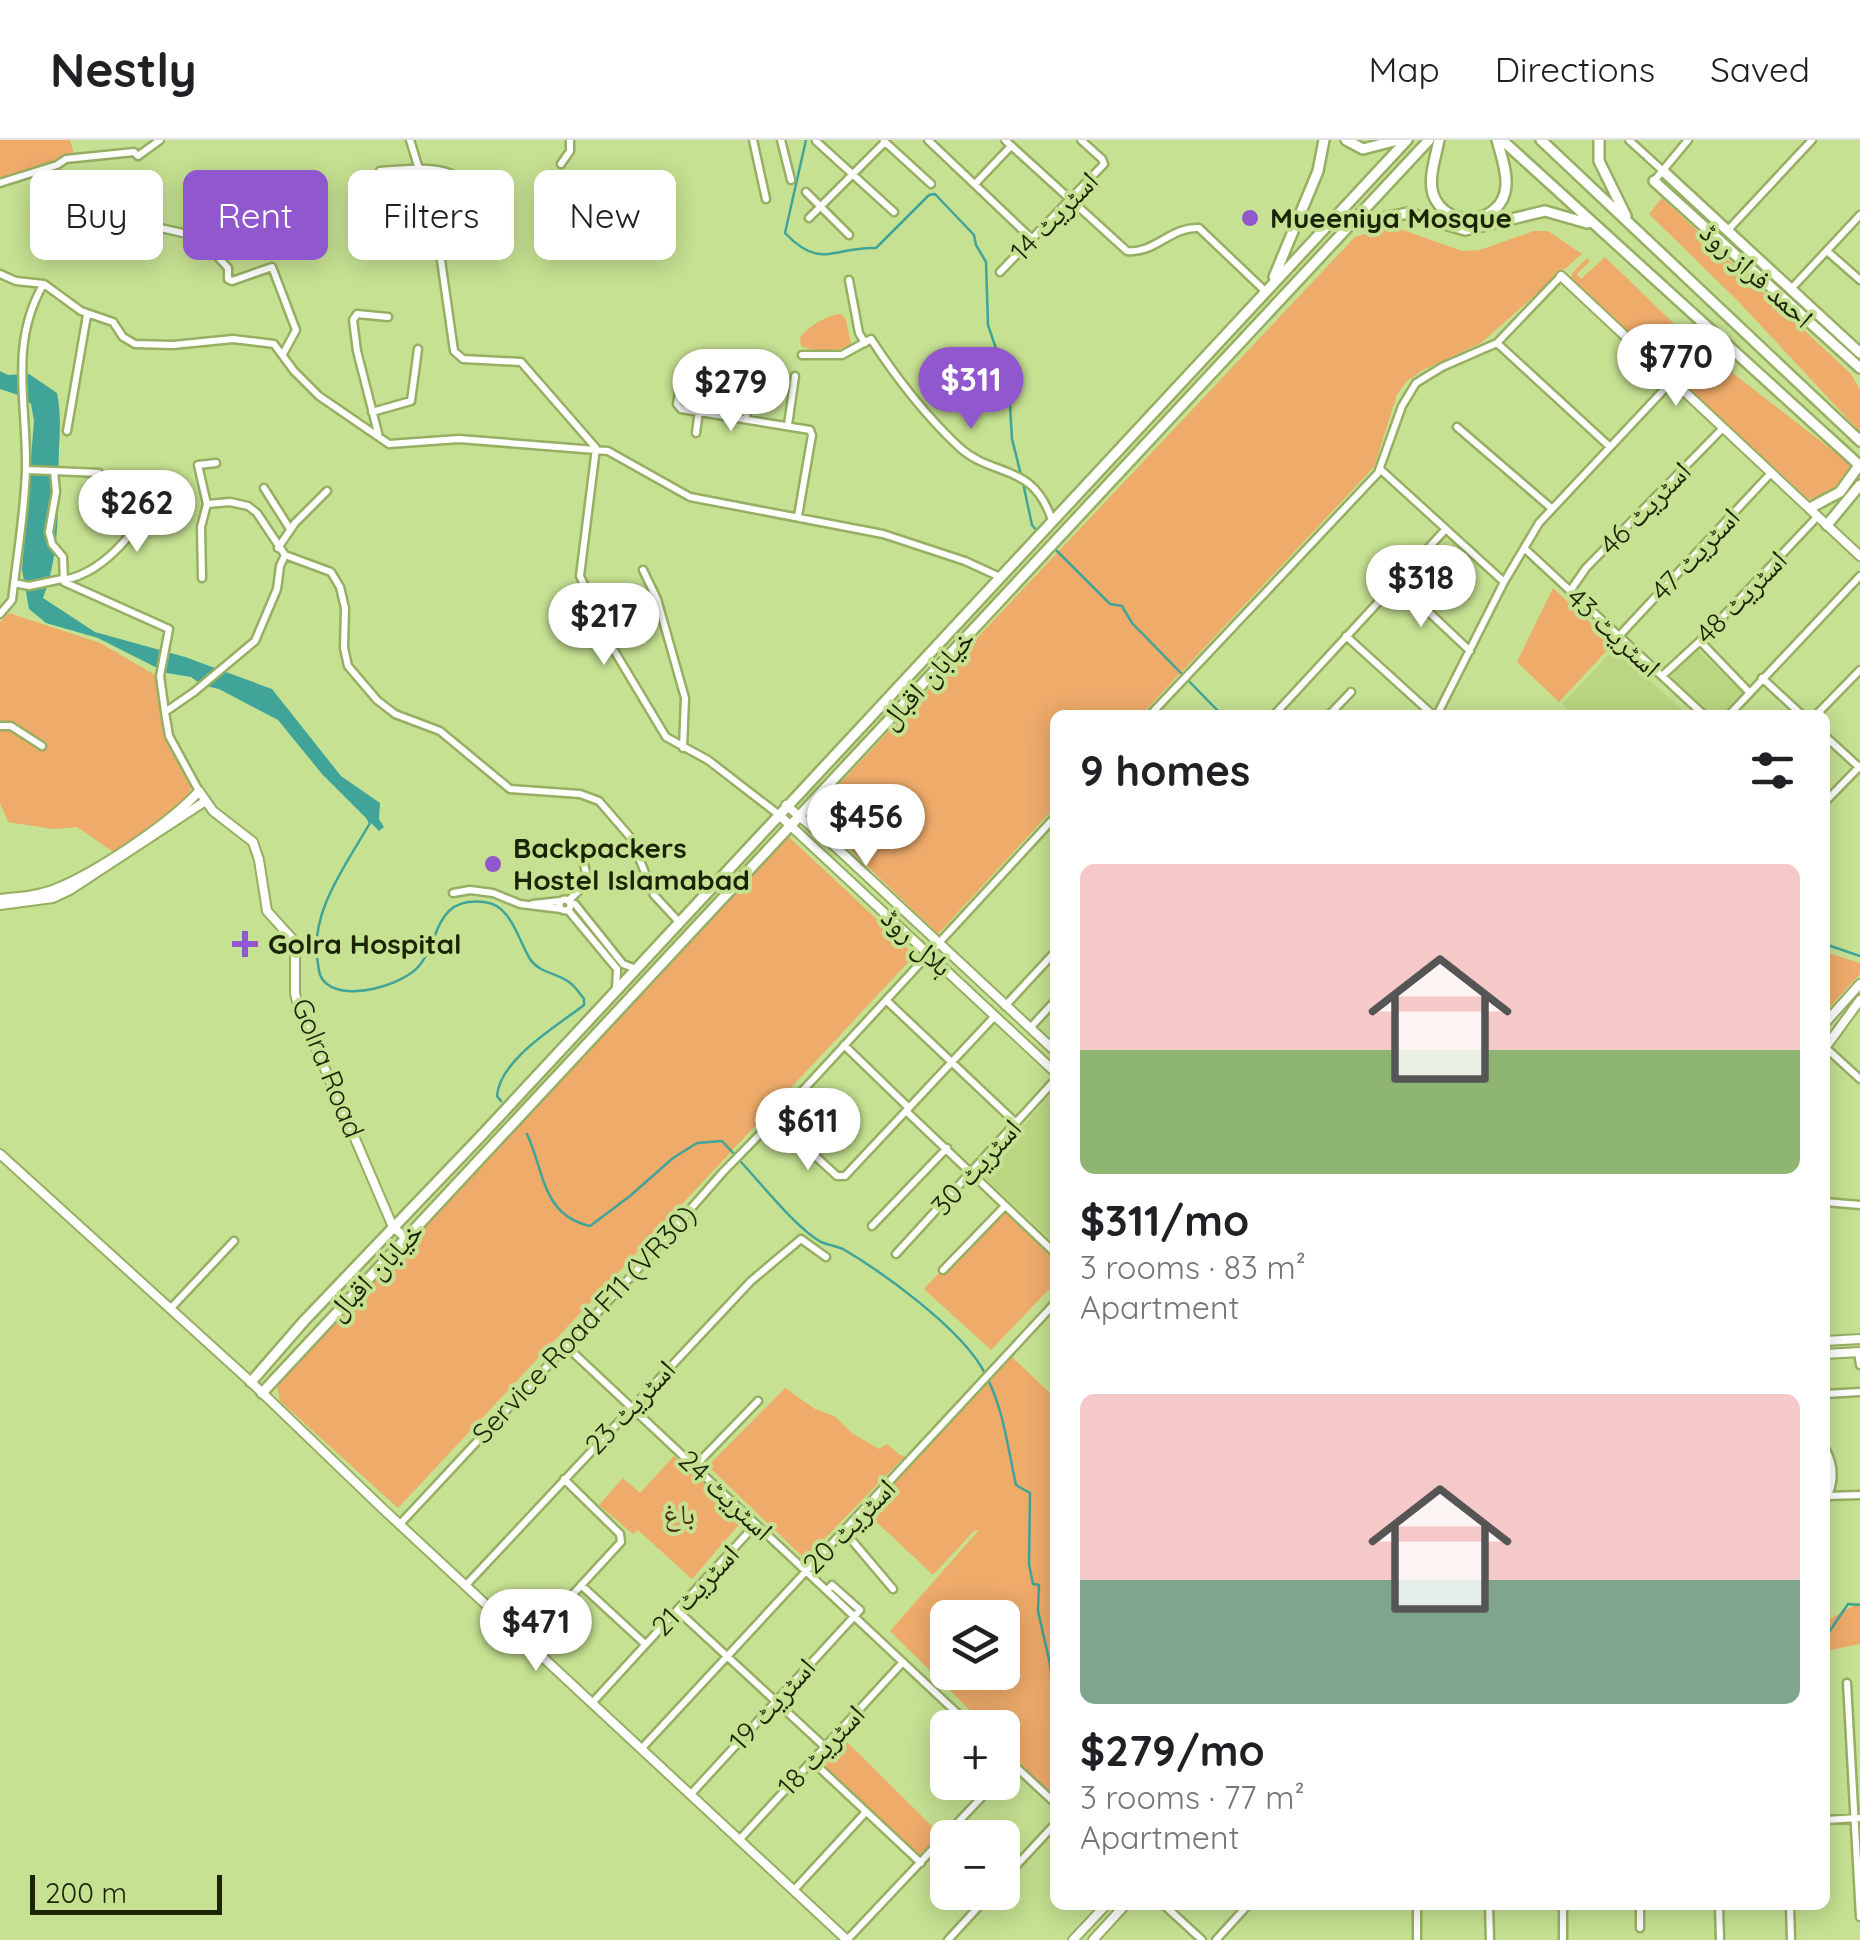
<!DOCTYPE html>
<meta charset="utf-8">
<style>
:root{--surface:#fff;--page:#f6f6f6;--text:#202124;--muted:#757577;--line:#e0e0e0;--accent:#9157cf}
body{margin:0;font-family:Quicksand,"Noto Naskh Arabic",sans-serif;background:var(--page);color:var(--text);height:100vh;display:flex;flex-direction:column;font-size:38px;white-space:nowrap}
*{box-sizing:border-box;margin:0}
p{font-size:32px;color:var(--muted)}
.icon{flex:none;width:55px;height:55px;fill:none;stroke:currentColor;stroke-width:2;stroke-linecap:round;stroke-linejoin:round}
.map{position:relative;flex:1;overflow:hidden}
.details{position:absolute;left:1050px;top:570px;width:780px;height:1200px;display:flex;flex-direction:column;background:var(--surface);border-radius:15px;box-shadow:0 5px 25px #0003}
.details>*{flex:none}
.hud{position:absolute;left:30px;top:30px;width:870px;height:90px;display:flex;gap:20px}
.tools{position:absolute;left:930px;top:1460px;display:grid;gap:20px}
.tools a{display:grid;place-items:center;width:90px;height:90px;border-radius:15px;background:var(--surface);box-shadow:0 5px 25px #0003;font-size:50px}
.scale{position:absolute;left:30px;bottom:25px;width:192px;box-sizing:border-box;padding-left:10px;border:5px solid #1b2404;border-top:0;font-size:28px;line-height:35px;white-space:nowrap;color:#1b2404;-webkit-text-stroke:8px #c6e192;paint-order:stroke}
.price{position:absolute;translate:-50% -85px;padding:0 22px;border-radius:35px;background:#fff;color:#222;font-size:32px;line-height:65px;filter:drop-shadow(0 2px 5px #0008)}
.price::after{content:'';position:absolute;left:50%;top:60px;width:30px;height:22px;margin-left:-15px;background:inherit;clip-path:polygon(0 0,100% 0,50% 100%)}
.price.active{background:var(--accent);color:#fff}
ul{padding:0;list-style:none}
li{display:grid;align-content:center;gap:20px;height:530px;padding:0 30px}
li span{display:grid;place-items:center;height:310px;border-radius:15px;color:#555}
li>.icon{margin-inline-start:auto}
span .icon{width:180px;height:180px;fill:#fffc;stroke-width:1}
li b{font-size:42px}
h2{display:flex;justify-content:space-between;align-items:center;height:120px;padding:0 30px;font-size:42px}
.tag{padding:0 35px;border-radius:15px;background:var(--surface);box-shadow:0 5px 25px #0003;font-size:35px;line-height:90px}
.tag.active{background:var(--accent);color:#fff}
header{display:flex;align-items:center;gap:60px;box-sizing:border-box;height:140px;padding:0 50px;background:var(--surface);border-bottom:2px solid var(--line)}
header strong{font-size:48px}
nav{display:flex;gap:55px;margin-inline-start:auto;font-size:35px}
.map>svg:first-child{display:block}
.built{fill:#bbd681}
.green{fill:#eeab6a;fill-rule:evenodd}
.water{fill:#40a598}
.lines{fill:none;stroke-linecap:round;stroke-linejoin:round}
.stream{stroke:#40a598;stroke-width:2.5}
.minor-casing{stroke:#96af62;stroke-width:11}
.tertiary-casing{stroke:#96af62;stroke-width:12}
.secondary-casing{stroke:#96af62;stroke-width:12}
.primary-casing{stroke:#96af62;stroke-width:14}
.minor{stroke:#fff;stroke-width:6}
.tertiary{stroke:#fff;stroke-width:8}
.secondary{stroke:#fff;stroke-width:8}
.primary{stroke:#fff;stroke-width:9}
.poi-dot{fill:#9157cf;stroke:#c6e192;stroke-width:4}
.labels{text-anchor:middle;stroke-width:8;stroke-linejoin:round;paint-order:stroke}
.street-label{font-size:28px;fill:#1b2404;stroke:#c6e192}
.poi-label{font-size:28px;font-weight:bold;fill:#1b2404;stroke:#c6e192;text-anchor:start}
.park-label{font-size:28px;fill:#4d3114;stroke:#c6e192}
</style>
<header>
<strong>Nestly</strong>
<nav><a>Map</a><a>Directions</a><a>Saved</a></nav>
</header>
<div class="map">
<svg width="1860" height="1800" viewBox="0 0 1860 1800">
<rect width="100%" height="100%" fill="#c6e192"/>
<!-- built -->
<path class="built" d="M1615,508L1688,575H1574L1562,564Z
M1697,509L1743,553L1721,575H1704L1666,539Z
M1055,950V1103L981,1034Z"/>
<!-- green -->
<path class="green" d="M0,0H70L74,14L15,36L0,38Z
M1662,58L1851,234L1860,250V292L1738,161L1649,74Z
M1392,86L1462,111L1480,110L1534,91H1548L1582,114L1481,203L1423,230L1407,241L1397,255L1374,327L1141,575H1055V667L938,794L812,673L1355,97Z
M1605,117L1695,204L1854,327C1840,347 1832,357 1808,359L1571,140L1573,132L1587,118L1590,121L1577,134L1581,139Z
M842,174L846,180L851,204C838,213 814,212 801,206L800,197C811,185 826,175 842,174Z
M1553,448L1613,504L1559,562L1517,522Z
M9,473L100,503L157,536L163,596L191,647C183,679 138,691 115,713L77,687L53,689L8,682L0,663V482Z
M789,697L915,815L398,1368L280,1261L276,1242Z
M1825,812L1860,823V834L1825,872Z
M1002,1067L1055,1118V1143L991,1210L924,1149Z
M1009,1214L1055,1258V1352L1049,1363L1055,1366V1658L1003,1610L1002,1588L988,1587L1006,1568L986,1586L890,1491L979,1390L974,1391L933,1435L864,1370ZM948,1478H1002V1532H948Z
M785,1248L815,1269L834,1276L852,1293L879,1309L887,1304L900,1315L905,1316L805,1419L708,1326Z
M674,1316L743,1380L692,1439L638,1390L633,1394L599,1365L623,1338L640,1353Z
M1860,1462V1504L1825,1511V1482Z
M845,1600L941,1695L918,1718L822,1623Z"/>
<!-- water -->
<path class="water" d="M0,231L8,235L29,234L57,253C61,273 60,288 59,308C57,360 62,408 43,458L95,492L185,517L272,549L341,636L380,663L379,679L384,687L379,691L322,634L278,580L219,549L202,545L191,537L167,533L98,498L46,483L29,469L22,430L34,281L31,264L21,256L0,249Z"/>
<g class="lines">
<!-- stream -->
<path class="stream" d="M806,0L785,93C821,131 835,106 876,108L929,55L935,54L974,95L976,105L986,122L988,185L1009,247L1012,299L1021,335
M1023,343L1032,385L1038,392
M1054,408L1110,464L1122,466L1132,483L1222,575
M366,675L370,683C346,725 308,774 318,824C319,832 320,839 327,844C348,861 403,845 419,826C441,800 433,757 484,762C511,764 518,800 530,819C539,833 557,833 569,842C575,846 580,854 584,859V865C556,887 500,919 497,956L501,961
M1825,804L1860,816
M527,994C545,1033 542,1075 590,1086L630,1056L673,1018L697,1003L722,1001L735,1015
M740,1021C761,1043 795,1087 821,1102C828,1105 836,1106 843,1109C884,1133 958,1187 982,1228C1003,1264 1007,1304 1016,1345L1030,1353L1029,1424L1033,1444L1039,1445L1038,1471L1050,1524L1055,1573
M1825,1498L1848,1464L1860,1465"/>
<!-- minor casing -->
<g class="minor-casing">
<path id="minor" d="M410,0L422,39L428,87L441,120L454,211L463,219L521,222L596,308L580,436L612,507L666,597L708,620L778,674
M753,0L766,59
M781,0L791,40
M928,0L1032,99
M1005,0L1127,111C1155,114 1171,86 1199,88L1265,151
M1629,0L1663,31
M816,1L894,72
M884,1L931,44
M561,24L570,11V0
M380,31C403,30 439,24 457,37
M1654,41L1688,0
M0,43L57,25L66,19L134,12L138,16L160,0
M975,44L1011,6
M806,52L849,95
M809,78L885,2
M400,82L403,108L437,111
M156,87L214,100L217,116L228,128V139L232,141L272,127L296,190L283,214
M1728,90L1812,0
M1827,111L1860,140
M1000,132L1104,24L1102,19L1081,0
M0,134L16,141L44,144L81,171L113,182L123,197L135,204L173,205L233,199L274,204L294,231L319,256L389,304L459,299L608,311L690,357L883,394L965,421L1000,437
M849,140L859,193L865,203
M1791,149L1860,75
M1497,203L1609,306
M802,215H842L871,199C897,239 924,274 959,307C994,339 1032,321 1052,380
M682,235L677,264L681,269L810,290L812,295L798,376
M372,272L411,261L418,209
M746,278L755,218
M788,285L795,236
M1457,287L1550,367
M67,291L87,175
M696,293L702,248
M379,297L357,211L353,180L357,174L388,177
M1380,329L1504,442
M26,330L54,331L56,352L49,392L52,404L63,417L64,442L169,489L160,536L165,572
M54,331L99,333
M264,348L290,389
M207,364L198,325L216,323
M278,408L295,383L327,351
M1524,408L1704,575
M643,430L657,459L685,558L683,608
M202,438L201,387L207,364L230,362L248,366L257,373L285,415L331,432L340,447L345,468L344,508L348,526L377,560L395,574L440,591L510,649L580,654L599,661L631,698L654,755L679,782
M63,440C106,433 150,380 158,338
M1397,442L1470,511
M14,443L29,446L62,439
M1570,451L1586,428L1723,288
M0,474L12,460C17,416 25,371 26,328C27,263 9,204 43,145
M1346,496L1433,575
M1619,496L1771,333
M1700,501L1749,552
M1662,536L1700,501L1818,376
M1762,538L1802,575
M1150,575L1378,333L1402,266L1416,243L1442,227L1497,203L1561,136
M1274,575L1444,391
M1329,575L1351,552
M1437,575L1504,442L1539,383L1673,240
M1729,575L1860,436
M1816,575L1860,530
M0,586H11L42,606
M1825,596L1860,628
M199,651L169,596L165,572L194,552L255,501L277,449L280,426L285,415
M1825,662L1860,626
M453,753L470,750L493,753L520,764L561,769
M559.5 765a5.5 5.5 0 1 1 11 0a5.5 5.5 0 1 1-11 0Z
M568,761L588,742L580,706
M570,763L575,764L623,824L636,829
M533,764L560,761
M568,770L617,829L616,849
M886,860L1016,983
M1005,866L1055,812
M1030,888L1055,861
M844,905L909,968
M1825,907L1860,939
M906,971L1055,1113
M775,979L837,1036H845L995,876
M1825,1062L1860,1065
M872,1086L947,1008
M896,1114L1055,940
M943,1130L1005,1066
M171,1168L234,1101
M566,1206L973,1588
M1858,1212L1860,1225
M1825,1254L1860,1252
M1825,1308C1835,1326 1835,1344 1825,1361
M695,1326L758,1261
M1828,1356L1860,1355
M400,1384L637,1130L723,1032L806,947L1055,677
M844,1391L893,1449
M467,1444L751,1141L801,1099L826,1117
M581,1445L645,1504
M677,1470L825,1607
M529,1502L621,1402L620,1394L564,1339
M1847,1543L1860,1777
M593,1562L756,1384
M642,1608L1055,1163
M1002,1614L1055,1663
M812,1621L921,1723
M1002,1635L1013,1624
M691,1654L860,1470L832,1445L827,1450
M1825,1680L1859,1678
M740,1699L903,1522
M1002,1741L1055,1684
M794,1750L865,1673
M1164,1765L1202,1800
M1417,1765V1800
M1489,1765L1490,1800
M1640,1765V1788
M1719,1765L1720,1800
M1790,1765L1791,1800
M847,1800L996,1642
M948,1800L992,1752
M1216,1800L1248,1765
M1563,1800V1765"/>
</g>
<!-- tertiary casing -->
<g class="tertiary-casing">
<path id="tertiary" d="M1561,136L1860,416
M786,665L838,709L1055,911
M778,674L1055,932
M0,759C18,757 38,756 55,749C95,733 171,683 199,651L213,671L253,702L259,720L267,771L295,802V853L298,866L393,1087L406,1098
M0,765L53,758L70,750L204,662
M1825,883L1860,844
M1825,908L1860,860
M0,1014L251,1242
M1825,1201L1860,1199
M1825,1214L1860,1212
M1073,1800L1106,1765
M1093,1800L1125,1765"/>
</g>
<!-- secondary casing -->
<g class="secondary-casing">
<path id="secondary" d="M251,1242L382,1368L847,1800"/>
</g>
<!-- primary casing -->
<g class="primary-casing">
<path id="primary" d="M1346,0L1363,9L1398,0
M1439,0C1436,16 1428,38 1433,54C1446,91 1503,85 1506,46C1507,30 1501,15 1497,0
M1502,0L1857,323
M1541,0L1860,301
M1599,0V21L1626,76
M1663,31L1860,213
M1654,41L1860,228
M1351,84L1408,73L1465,90L1545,71L1587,83
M1274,137L1318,31L1324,0
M1810,368L1840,352L1858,327
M1827,385L1860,345
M251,1242L304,1181L481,996L1407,0
M262,1253L1429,0"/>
</g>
<!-- minor -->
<use href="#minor" class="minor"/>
<!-- tertiary -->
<use href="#tertiary" class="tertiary"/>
<!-- secondary -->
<use href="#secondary" class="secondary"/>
<!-- primary -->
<use href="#primary" class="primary"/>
</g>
<!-- markers -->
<g class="poi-dot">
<circle cx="1250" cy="78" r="10"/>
<circle cx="493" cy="724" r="10"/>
<path d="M240 789h10v10h10v10h-10v10h-10v-10h-10v-10h10z"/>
</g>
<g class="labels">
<!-- street labels -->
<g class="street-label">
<text transform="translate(1054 76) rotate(-46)" y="10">اسٹریٹ 14</text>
<text transform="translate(1757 135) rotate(42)" y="10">احمد فراز روڈ</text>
<text transform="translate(1645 368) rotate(-46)" y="10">اسٹریٹ 46</text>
<text transform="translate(1695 414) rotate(-47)" y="10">اسٹریٹ 47</text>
<text transform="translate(1741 457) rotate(-46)" y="10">اسٹریٹ 48</text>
<text transform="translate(1614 492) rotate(43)" y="10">اسٹریٹ 43</text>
<text transform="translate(927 539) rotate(-47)" y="10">خیابان اقبال</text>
<text transform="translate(917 802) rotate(43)" y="10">ہلال روڈ</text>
<text transform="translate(328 928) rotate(68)" y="10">Golra Road</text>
<text transform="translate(976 1027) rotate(-48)" y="10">اسٹریٹ 30</text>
<text transform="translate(375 1131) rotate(-46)" y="10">خیابان اقبال</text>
<text transform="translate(584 1184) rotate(-47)" y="10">Service Road F11 (VR30)</text>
<text transform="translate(630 1267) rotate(-47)" y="10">اسٹریٹ 23</text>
<text transform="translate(726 1355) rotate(43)" y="10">اسٹریٹ 24</text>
<text transform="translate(849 1386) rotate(-46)" y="10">اسٹریٹ 20</text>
<text transform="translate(695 1450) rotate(-47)" y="10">اسٹریٹ 21</text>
<text transform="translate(772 1564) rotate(-48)" y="10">اسٹریٹ 19</text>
<text transform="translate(821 1610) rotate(-47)" y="10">اسٹریٹ 18</text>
</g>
<!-- poi labels -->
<g class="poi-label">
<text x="1270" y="88">Mueeniya Mosque</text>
<text x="513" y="718">Backpackers<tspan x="513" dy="32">Hostel Islamabad</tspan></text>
<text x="268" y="814">Golra Hospital</text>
</g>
<!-- park labels -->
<g class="park-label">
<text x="679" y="1384">باغ</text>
</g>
</g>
</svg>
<div class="tools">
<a><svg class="icon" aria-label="layers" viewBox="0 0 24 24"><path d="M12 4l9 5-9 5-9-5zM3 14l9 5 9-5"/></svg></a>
<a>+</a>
<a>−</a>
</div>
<div class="scale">200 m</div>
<b class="price" style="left:1676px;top:269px">$770</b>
<b class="price active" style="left:971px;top:292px">$311</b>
<b class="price" style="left:731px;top:294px">$279</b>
<b class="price" style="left:137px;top:415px">$262</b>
<b class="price" style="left:1421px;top:490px">$318</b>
<b class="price" style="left:604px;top:528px">$217</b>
<b class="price" style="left:866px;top:729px">$456</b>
<b class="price" style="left:808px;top:1033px">$611</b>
<b class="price" style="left:536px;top:1534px">$471</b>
<div class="hud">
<a class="tag">Buy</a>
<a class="tag active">Rent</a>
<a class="tag">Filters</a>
<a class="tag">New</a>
</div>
<section class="details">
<h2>9 homes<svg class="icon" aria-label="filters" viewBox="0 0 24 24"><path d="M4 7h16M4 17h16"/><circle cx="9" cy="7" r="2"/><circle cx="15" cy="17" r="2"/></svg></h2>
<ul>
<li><span style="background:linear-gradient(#f6c9c9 60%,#8fb573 0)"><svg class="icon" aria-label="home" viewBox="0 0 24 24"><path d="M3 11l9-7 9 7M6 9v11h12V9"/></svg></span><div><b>$311/mo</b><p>3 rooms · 83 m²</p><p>Apartment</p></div></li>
<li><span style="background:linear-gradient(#f6c9c9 60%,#7fa58c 0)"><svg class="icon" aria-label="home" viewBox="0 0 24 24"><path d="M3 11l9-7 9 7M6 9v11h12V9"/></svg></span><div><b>$279/mo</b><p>3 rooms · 77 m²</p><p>Apartment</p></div></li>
</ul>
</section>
</div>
